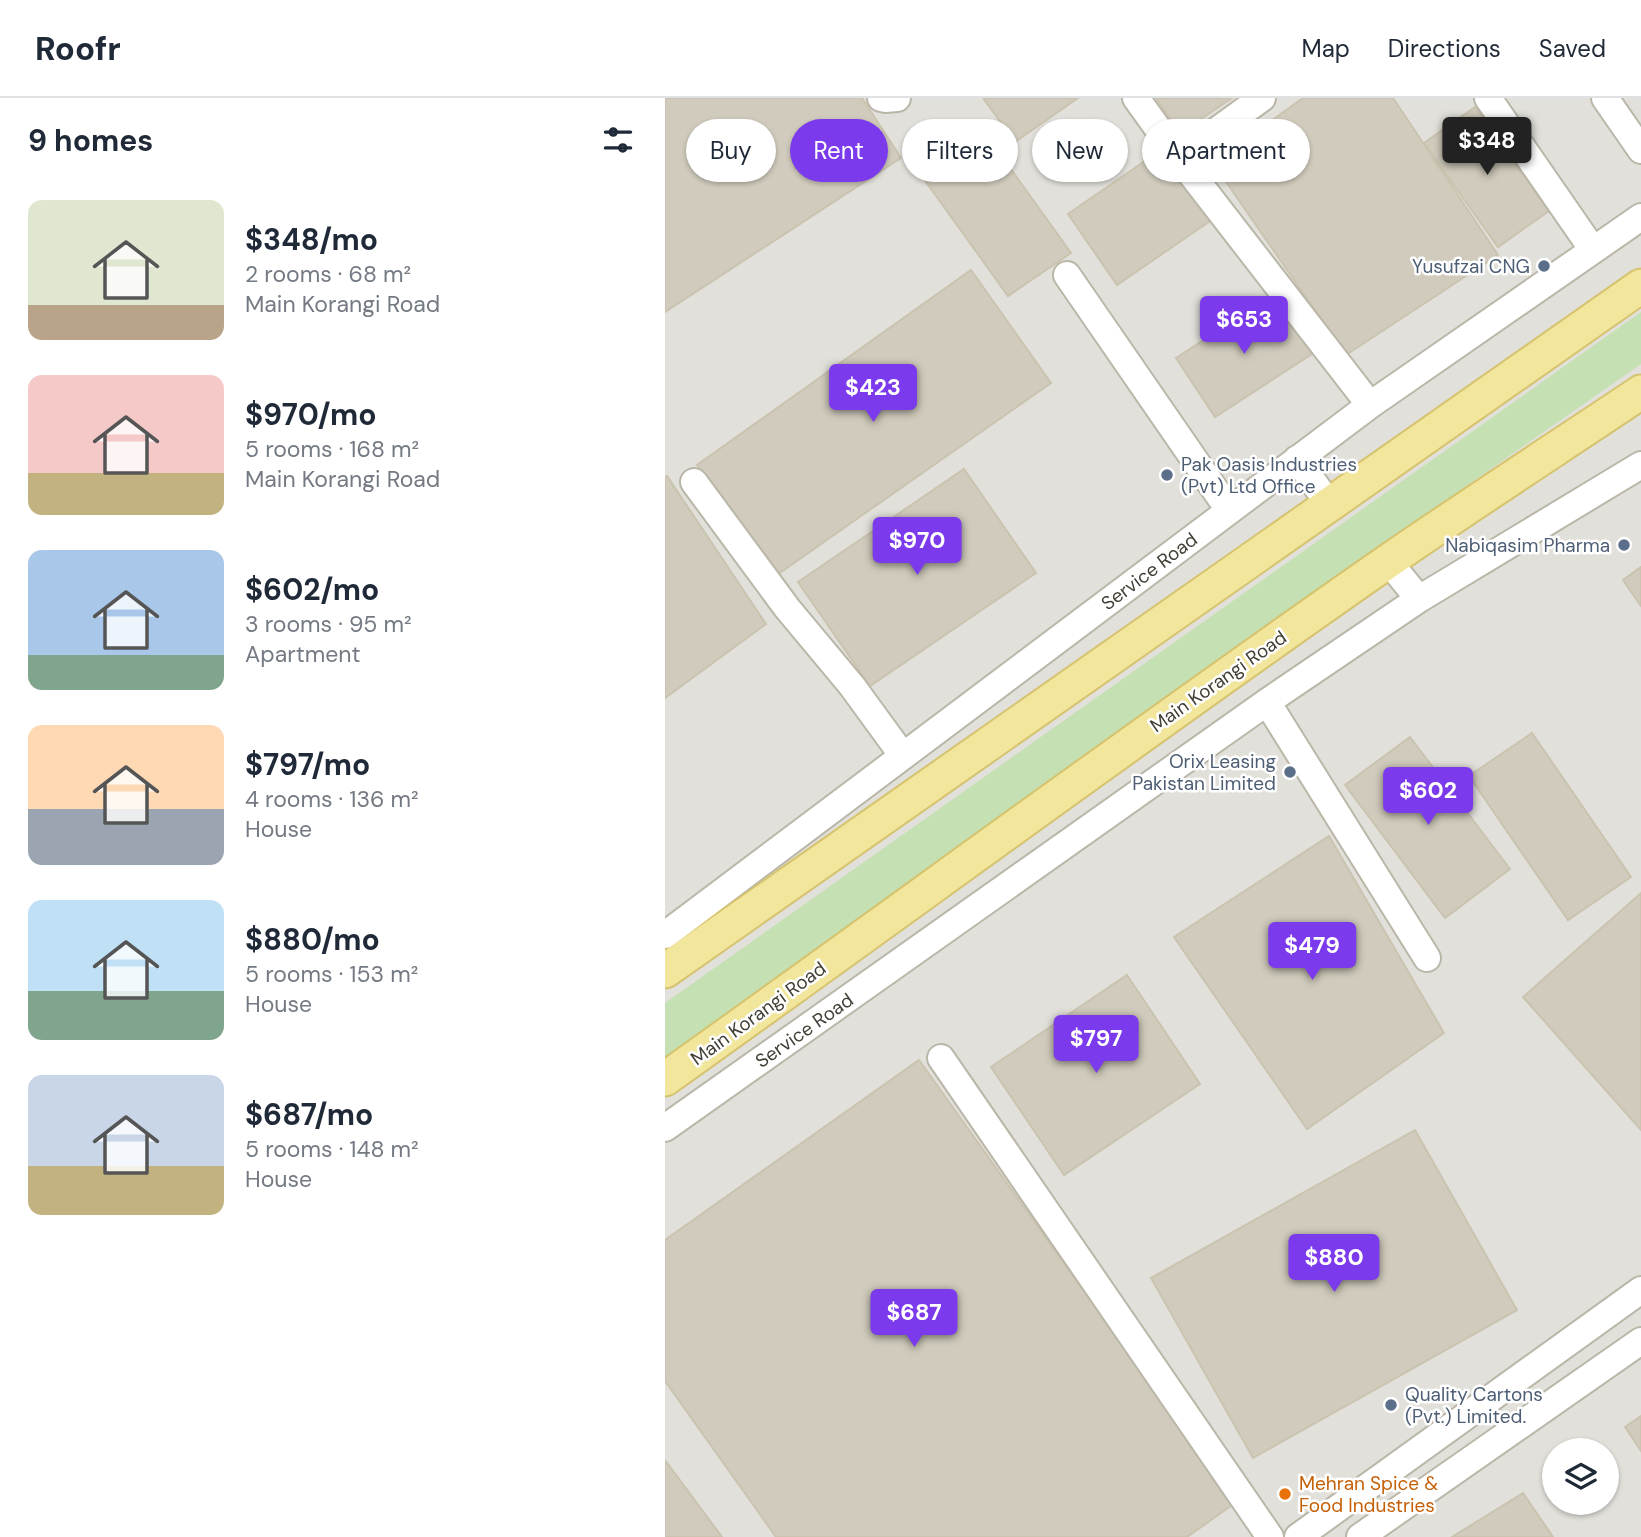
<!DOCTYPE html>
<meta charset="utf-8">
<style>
:root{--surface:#fff;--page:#f6f6f7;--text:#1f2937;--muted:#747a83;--line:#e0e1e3;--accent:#7c3aed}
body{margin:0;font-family:"DM Sans",sans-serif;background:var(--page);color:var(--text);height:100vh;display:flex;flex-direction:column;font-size:26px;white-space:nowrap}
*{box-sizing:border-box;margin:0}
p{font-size:23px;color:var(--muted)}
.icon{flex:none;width:38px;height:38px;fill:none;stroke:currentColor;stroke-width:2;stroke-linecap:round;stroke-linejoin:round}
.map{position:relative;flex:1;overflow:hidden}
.details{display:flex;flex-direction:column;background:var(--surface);width:665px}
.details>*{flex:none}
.top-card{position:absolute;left:21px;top:21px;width:665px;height:63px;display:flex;gap:14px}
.fabs{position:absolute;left:877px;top:1340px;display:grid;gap:14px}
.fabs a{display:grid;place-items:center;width:77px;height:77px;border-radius:50%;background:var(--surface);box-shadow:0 2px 5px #0004;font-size:35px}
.price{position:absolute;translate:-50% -60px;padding:0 16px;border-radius:7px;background:var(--accent);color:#fff;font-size:23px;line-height:46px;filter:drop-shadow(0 2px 4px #0008)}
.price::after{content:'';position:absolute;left:50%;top:42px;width:21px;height:16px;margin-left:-10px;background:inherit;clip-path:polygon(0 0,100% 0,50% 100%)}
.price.active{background:#222;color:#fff}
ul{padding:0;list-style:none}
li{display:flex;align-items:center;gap:21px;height:175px;padding:0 28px}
li span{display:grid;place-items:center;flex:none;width:196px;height:140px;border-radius:14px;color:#555}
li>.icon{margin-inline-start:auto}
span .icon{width:84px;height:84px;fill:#fffc;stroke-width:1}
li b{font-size:30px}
h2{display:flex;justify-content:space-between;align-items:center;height:84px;padding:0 28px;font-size:30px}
.chip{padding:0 24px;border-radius:32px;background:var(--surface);box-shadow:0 2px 5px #0004;font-size:24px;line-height:63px}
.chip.active{background:var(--accent);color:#fff}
header{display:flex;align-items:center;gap:42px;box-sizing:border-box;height:98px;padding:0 35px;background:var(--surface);border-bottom:2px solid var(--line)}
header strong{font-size:33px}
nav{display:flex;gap:38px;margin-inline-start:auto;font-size:24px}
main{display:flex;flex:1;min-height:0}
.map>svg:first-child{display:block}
.industrial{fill:#e2e0da;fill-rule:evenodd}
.green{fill:#c5e0b2}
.building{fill:#d0cbbc;stroke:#cac3b0;stroke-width:2}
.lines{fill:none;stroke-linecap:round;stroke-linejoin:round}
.minor-casing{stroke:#bab7a9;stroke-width:30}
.major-casing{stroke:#d5c36e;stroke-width:37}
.minor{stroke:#fff;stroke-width:26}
.major{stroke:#f2e59c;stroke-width:33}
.service-dot{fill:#5c6f8a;stroke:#fff;stroke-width:2.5}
.food-dot{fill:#e8710a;stroke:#fff;stroke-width:2.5}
.labels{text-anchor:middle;stroke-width:5;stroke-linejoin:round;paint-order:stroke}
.service-label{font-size:19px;fill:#4e5e75;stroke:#fff;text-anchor:end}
.street-label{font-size:19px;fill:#423f35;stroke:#fff}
.food-label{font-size:19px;fill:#c56008;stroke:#fff;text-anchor:start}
</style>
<header>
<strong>Roofr</strong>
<nav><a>Map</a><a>Directions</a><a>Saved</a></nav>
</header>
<main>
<section class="details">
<h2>9 homes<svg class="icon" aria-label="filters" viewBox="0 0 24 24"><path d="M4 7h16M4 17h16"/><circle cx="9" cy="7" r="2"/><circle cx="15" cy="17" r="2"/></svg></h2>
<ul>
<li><span style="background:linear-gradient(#dfe7d0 75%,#b9a48a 0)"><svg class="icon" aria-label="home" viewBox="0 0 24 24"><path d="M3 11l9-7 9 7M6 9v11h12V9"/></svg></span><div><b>$348/mo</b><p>2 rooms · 68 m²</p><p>Main Korangi Road</p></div></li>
<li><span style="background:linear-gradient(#f6c9c9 70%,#c2b280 0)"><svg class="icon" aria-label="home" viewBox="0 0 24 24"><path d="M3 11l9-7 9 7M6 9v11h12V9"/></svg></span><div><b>$970/mo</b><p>5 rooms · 168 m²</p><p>Main Korangi Road</p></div></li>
<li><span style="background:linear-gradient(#a9c7e8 75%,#7fa58c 0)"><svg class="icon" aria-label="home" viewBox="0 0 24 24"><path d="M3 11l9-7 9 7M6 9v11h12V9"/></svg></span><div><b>$602/mo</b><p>3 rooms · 95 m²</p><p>Apartment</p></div></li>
<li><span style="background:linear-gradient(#ffd9b3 60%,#9aa5b1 0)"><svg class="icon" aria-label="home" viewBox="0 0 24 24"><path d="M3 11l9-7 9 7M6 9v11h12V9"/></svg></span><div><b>$797/mo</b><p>4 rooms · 136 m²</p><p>House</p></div></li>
<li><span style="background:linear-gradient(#bfe0f5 65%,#7fa58c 0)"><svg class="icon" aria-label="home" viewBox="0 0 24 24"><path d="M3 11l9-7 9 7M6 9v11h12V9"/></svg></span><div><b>$880/mo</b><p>5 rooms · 153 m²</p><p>House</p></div></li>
<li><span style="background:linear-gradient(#c9d6e8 65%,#c2b280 0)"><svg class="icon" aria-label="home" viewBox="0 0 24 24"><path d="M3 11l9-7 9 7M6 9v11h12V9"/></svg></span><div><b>$687/mo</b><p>5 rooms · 148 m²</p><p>House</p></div></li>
</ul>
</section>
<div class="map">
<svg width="976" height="1439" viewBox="0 0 976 1439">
<rect width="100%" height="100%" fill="#f0eee5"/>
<!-- industrial -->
<path class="industrial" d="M0,0H976V1439H0ZM889,1353H942V1405H889Z"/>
<!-- green -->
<path class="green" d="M976,214V266L678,474L0,966V905Z"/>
<!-- building -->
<path class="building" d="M0,0H197L236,60L0,214Z
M318,0H413L350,44Z
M491,0H567L515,35Z
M638,0H728L833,157L681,257L548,65Z
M810,9L884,113L833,149L759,45Z
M323,39L406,155L343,198L261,84Z
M499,50L548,121L452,187L403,116Z
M306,172L386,285L106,481L32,367Z
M608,197L647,256L550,319L511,260Z
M299,371L371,475L205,588L133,484Z
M2,378L101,526L0,600V379Z
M976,469V508L958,482Z
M867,635L966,779L903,822L804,678Z
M745,639L845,771L780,820L680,687Z
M664,738L779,935L642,1031L509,839Z
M976,795V1032L858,899Z
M462,877L535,986L399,1077L326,969Z
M254,962L570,1405L522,1439H111L0,1283V1142Z
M750,1032L852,1212L588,1360L486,1180Z
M976,1318V1353L960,1329Z
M0,1362L57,1439H0Z
M858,1395L888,1439H787Z"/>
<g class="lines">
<!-- minor casing -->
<g class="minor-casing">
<path id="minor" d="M216,0L220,1L232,0
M471,0L514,60L705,307
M823,0L928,152
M940,0L976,52
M514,60L597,0
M402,177L564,412
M632,361L664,406
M29,384L122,510L187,588L238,658
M723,463L754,501
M602,604L762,860
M0,837L705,307L976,119
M276,960L605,1439
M0,1030L602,604L754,501L976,367
M633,1439L976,1192
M695,1439L976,1243"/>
</g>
<!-- major casing -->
<g class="major-casing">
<path id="major" d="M0,873L976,188
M0,981C241,809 479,633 722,464C806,406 891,351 976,294"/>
</g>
<!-- minor -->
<use href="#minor" class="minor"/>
<!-- major -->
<use href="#major" class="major"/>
</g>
<!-- markers -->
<g class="service-dot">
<circle cx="879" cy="168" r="7"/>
<circle cx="502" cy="377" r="7"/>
<circle cx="959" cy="447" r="7"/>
<circle cx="625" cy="674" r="7"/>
<circle cx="726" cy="1307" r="7"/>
</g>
<circle class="food-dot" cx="620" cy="1396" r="7"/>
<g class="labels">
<!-- service labels -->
<g class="service-label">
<text x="865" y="175">Yusufzai CNG</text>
<text x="516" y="373" text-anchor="start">Pak Oasis Industries<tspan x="516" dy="22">(Pvt) Ltd Office</tspan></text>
<text x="945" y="454">Nabiqasim Pharma</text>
<text x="611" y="670">Orix Leasing<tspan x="611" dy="22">Pakistan Limited</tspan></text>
<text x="740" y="1303" text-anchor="start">Quality Cartons<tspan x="740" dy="22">(Pvt.) Limited.</tspan></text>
</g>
<!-- street labels -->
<g class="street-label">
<text transform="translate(484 473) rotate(-37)" y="7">Service Road</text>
<text transform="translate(553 583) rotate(-35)" y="7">Main Korangi Road</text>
<text transform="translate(93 915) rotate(-36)" y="7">Main Korangi Road</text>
<text transform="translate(139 932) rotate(-35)" y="7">Service Road</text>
</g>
<!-- food labels -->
<g class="food-label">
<text x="634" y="1392">Mehran Spice &amp;<tspan x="634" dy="22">Food Industries</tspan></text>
</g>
</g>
</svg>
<div class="fabs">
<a><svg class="icon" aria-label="layers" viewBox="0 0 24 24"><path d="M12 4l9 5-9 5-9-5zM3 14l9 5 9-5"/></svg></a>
</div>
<b class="price active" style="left:822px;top:79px">$348</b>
<b class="price" style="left:579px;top:258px">$653</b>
<b class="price" style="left:208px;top:326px">$423</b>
<b class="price" style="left:252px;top:479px">$970</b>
<b class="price" style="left:763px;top:729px">$602</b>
<b class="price" style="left:647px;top:884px">$479</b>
<b class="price" style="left:431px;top:977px">$797</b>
<b class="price" style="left:669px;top:1196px">$880</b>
<b class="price" style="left:249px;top:1251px">$687</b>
<div class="top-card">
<a class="chip">Buy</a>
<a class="chip active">Rent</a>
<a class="chip">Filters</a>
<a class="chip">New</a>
<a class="chip">Apartment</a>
</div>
</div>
</main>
